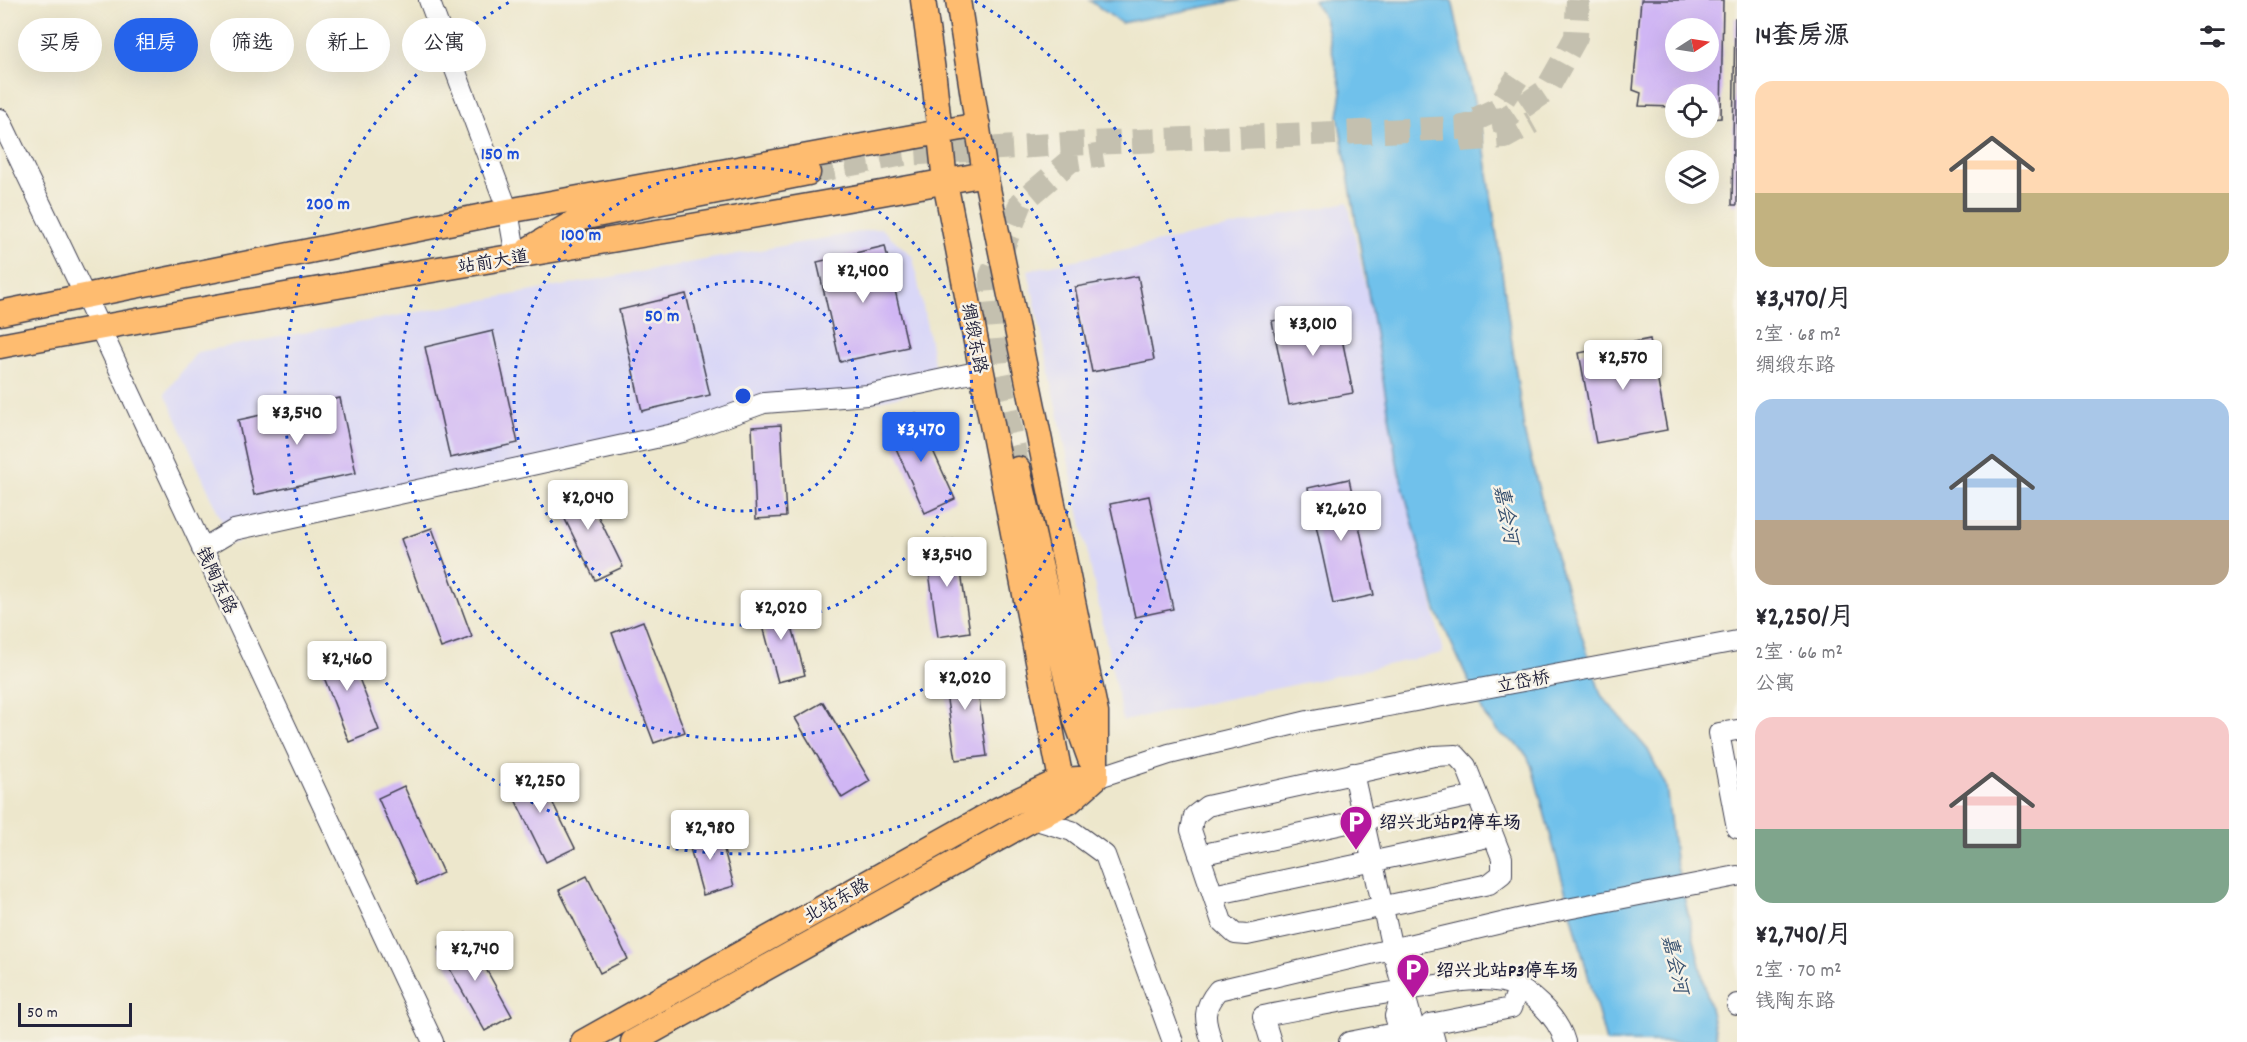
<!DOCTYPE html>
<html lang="zh">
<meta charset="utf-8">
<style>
:root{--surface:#fff;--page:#f2f2f3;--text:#2b2b33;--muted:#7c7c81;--accent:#2563eb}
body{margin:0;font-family:Dekko,"LXGW WenKai TC",sans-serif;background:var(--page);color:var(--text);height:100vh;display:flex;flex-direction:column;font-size:22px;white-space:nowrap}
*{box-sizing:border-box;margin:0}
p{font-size:20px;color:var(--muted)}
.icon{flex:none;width:33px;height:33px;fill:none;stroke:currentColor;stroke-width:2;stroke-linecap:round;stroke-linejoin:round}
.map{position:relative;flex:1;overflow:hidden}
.side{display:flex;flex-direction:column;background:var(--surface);width:510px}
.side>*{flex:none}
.hud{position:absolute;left:18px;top:18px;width:570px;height:54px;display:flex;gap:12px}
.needle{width:39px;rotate:78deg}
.tools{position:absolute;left:1665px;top:18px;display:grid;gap:12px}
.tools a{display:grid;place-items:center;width:54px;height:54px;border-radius:50%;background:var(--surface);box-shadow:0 6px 24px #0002;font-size:30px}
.scale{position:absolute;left:18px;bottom:15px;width:114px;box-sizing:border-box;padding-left:6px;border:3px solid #22223b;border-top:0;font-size:16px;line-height:21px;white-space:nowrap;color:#22223b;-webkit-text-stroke:4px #f7f3e8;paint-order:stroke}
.price{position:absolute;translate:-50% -51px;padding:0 14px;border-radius:6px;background:#fff;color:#222;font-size:20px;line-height:39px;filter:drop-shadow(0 2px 3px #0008)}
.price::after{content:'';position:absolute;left:50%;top:36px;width:18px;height:14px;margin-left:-9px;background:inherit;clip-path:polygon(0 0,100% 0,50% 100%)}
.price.on{background:var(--accent);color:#fff}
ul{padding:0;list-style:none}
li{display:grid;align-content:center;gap:12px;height:318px;padding:0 18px}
li span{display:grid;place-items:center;height:186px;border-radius:18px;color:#555}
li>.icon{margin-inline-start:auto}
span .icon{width:108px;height:108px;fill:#fffc;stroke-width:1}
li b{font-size:26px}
h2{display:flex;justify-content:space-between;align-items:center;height:72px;padding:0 18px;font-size:26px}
.chip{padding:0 21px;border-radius:27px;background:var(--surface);box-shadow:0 6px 24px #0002;font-size:21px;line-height:54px}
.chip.on{background:var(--accent);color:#fff}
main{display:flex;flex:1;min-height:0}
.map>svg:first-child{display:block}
.built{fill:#d9d7f7}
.water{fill:#70c1eb;stroke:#497293;stroke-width:1.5}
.building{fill:#d0b6f4;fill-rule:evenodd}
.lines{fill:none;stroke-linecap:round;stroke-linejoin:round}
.major-tunnel{stroke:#c4c0af;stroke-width:24;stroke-dasharray:24 12;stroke-linecap:butt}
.minor-casing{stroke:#404051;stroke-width:22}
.major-casing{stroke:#404051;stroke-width:27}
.minor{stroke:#fff;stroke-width:20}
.major{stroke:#febc70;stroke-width:24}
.ring{fill:none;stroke:#1d4ed8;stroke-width:3;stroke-dasharray:3 6}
.labels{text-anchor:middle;stroke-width:5;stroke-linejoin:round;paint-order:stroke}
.street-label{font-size:18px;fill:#22223b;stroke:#f7f3e8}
.poi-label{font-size:18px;font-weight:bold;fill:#22223b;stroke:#f7f3e8;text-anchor:start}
.water-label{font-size:20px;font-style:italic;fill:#395270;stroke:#f7f3e8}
.centre{fill:#1d4ed8;stroke:#f7f3e8;stroke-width:3}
.ring-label{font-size:18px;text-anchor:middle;font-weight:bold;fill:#1d4ed8;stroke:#f7f3e8;stroke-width:5;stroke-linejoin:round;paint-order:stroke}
</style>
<main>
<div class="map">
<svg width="1737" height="1042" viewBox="0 0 1737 1042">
<rect width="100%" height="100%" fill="#f7f3e8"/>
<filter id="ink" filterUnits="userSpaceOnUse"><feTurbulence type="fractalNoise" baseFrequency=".0167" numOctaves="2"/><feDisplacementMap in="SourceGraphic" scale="12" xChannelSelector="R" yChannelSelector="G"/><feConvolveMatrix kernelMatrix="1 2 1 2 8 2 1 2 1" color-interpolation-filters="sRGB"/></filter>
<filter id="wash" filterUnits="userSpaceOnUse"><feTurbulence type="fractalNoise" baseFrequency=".008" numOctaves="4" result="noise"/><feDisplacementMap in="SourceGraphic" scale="24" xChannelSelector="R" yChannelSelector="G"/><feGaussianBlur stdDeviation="1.35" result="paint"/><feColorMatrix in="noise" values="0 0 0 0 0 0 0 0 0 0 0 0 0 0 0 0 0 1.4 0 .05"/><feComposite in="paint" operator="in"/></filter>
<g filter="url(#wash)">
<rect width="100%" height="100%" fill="#ede7cc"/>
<!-- built -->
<path class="built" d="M1348,202L1443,653L1123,721L1028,270Z
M881,228L913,257L939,387L862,405L757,412L257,533L232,544L165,393L197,352Z"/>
<!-- water -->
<path class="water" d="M1089,0H1240L1121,23Z
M1313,0H1452L1485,152L1525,436L1556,556L1601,695L1648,750L1666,786L1675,858L1718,1042H1606L1532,767L1527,756L1519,746L1498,732L1485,716L1436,610L1398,468L1338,116L1342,92L1324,18Z"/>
<g id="blocks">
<!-- building -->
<path class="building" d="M1641,0H1723L1721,118L1708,119V94H1676V107L1639,106L1641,93L1633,90ZM1676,28H1708V62H1676Z
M1735,18H1737V205H1732Z
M885,246L908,347L840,362L817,262Z
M1138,276L1154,360L1092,372L1075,287Z
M686,294L710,395L642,411L619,310Z
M1336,309L1353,393L1289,405L1272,321Z
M493,331L518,443L450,458L425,347Z
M1650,339L1667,430L1596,443L1579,353Z
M340,398L356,473L254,495L238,420Z
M916,413L955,499L925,513L886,426Z
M781,425L786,517L756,519L752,427Z
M1349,479L1374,595L1333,604L1308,488Z
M581,481L623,567L595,580L553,495Z
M1149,496L1173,609L1135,617L1110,504Z
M432,528L472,637L441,648L401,539Z
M956,539L970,632L938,637L925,543Z
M785,600L805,675L778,682L758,607Z
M643,621L685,732L654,743L612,633Z
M345,642L379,730L349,742L315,654Z
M974,663L987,756L956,760L942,667Z
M823,702L870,781L842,798L795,718Z
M534,765L575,848L546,862L505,779Z
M404,786L443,873L417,885L378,798Z
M718,828L734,886L703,895L687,837Z
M587,876L628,959L600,973L559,890Z
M466,933L512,1016L485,1031L438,948Z"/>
</g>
</g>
<g filter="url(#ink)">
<use href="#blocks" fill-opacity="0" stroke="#404051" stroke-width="1.5"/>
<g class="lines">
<!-- major-tunnel -->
<path class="major-tunnel" d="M1476,119L1496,110L1517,78
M1461,140L1505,137L1532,122
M810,172L904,154L1066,144L1458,128L1506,118L1546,91L1576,37L1578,0
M1018,469L999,370L991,276L1021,203L1071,160L1103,155"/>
<!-- minor casing -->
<g class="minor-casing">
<path id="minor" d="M429,0L508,211L516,257
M0,119L85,296L433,1042
M202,549L234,530L683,432L764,403L868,395L981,371
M1737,730L1719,733L1737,828
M1456,755L1466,766L1502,858V874L1489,884L1247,935L1235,934L1222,922L1191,830L1194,816L1207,806L1434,756Z
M1353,773L1392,949L1418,1042
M1096,778L1169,754L1308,721L1737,641
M1033,819L1072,831L1105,855L1173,1042
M1199,855L1477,795
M1213,895L1493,836
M1737,1004V1005
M1212,1042C1204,1019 1202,1009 1218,990L1531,916L1737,876
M1271,1042L1263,1016C1317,1006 1370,995 1425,987C1450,983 1476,977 1502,982C1527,986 1558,1017 1565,1042
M1349,1042L1400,1032
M1403,1042L1395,1016L1403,990
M1435,1042L1430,1024L1511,1008L1518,989"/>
</g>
<!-- major casing -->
<g class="major-casing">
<path id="major" d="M923,0L934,78L945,182L1061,780
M958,0L985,174L1096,713V778
M529,249L581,218L808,173
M0,313L508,211L978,125
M0,346C327,284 657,236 985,174
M1018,469L1076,720L1090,759
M583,1042L999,809L1061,780L1096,778
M633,1042L1033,819L1069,802L1096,778"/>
</g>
<!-- minor -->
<use href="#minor" class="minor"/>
<!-- major -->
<use href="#major" class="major"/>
</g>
</g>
<!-- distance rings -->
<g class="ring">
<circle cx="743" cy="396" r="115"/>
<circle cx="743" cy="396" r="229"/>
<circle cx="743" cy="396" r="344"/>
<path d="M975 1A458 458 0 1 1 511 1"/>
</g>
<!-- icons -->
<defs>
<g id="parking-pin" transform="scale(1.725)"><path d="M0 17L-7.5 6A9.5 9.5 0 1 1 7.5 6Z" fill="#b5179e" stroke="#f7f3e8"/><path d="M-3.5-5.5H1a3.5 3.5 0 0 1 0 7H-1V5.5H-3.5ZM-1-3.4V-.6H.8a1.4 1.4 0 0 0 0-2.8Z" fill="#fff"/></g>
</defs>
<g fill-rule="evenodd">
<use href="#parking-pin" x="1356" y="822"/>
<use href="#parking-pin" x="1413" y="970"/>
</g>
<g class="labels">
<!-- street labels -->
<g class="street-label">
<text transform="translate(493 261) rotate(-9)" y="6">站前大道</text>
<text transform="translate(975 338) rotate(79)" y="6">绸缎东路</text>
<text transform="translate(217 580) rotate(65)" y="6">钱陶东路</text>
<text transform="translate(1523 681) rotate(-11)" y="6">立岱桥</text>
<text transform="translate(836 900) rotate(-29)" y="6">北站东路</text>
</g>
<!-- poi labels -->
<g class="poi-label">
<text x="1379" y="828">绍兴北站P2停车场</text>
<text x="1436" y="976">绍兴北站P3停车场</text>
</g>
<!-- water labels -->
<g class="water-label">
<text transform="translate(1507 514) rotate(79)" y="7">嘉会河</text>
<text transform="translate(1676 964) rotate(77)" y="7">嘉会河</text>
</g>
</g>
<circle cx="743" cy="396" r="9" class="centre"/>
<g class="ring-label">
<text x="500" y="159">150 m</text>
<text x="328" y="209">200 m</text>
<text x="581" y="240">100 m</text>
<text x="662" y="321">50 m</text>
</g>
</svg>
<div class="tools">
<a><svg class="needle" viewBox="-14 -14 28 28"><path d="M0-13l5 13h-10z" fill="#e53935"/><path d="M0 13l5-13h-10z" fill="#7c7c81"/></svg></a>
<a><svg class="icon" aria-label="locate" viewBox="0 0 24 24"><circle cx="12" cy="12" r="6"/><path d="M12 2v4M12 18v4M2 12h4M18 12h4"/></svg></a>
<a><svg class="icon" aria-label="layers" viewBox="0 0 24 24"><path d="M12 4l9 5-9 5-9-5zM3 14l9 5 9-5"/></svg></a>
</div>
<div class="scale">50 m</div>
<b class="price" style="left:863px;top:304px">¥2,400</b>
<b class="price" style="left:1313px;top:357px">¥3,010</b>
<b class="price" style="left:1623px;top:391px">¥2,570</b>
<b class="price" style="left:297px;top:446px">¥3,540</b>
<b class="price on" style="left:921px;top:463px">¥3,470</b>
<b class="price" style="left:588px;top:531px">¥2,040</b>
<b class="price" style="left:1341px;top:542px">¥2,620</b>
<b class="price" style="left:947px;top:588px">¥3,540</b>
<b class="price" style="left:781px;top:641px">¥2,020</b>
<b class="price" style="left:347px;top:692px">¥2,460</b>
<b class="price" style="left:965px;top:711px">¥2,020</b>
<b class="price" style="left:540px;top:814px">¥2,250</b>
<b class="price" style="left:710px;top:861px">¥2,980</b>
<b class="price" style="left:475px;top:982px">¥2,740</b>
<div class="hud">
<a class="chip">买房</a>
<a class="chip on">租房</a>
<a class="chip">筛选</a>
<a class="chip">新上</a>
<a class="chip">公寓</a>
</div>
</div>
<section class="side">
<h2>14套房源<svg class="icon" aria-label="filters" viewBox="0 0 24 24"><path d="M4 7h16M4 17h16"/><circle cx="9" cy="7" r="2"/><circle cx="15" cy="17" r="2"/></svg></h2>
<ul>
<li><span style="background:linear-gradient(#ffd9b3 60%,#c2b280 0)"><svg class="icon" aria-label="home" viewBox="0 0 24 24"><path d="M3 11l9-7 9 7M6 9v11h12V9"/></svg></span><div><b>¥3,470/月</b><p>2室 · 68 m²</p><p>绸缎东路</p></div></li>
<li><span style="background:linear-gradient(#a9c7e8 65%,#b9a48a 0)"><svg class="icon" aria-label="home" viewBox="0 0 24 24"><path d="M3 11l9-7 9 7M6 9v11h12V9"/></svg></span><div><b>¥2,250/月</b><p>2室 · 66 m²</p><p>公寓</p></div></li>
<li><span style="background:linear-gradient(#f6c9c9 60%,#7fa58c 0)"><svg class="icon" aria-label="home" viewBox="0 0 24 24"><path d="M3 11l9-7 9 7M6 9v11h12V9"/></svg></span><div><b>¥2,740/月</b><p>2室 · 70 m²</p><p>钱陶东路</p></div></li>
</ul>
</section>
</main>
